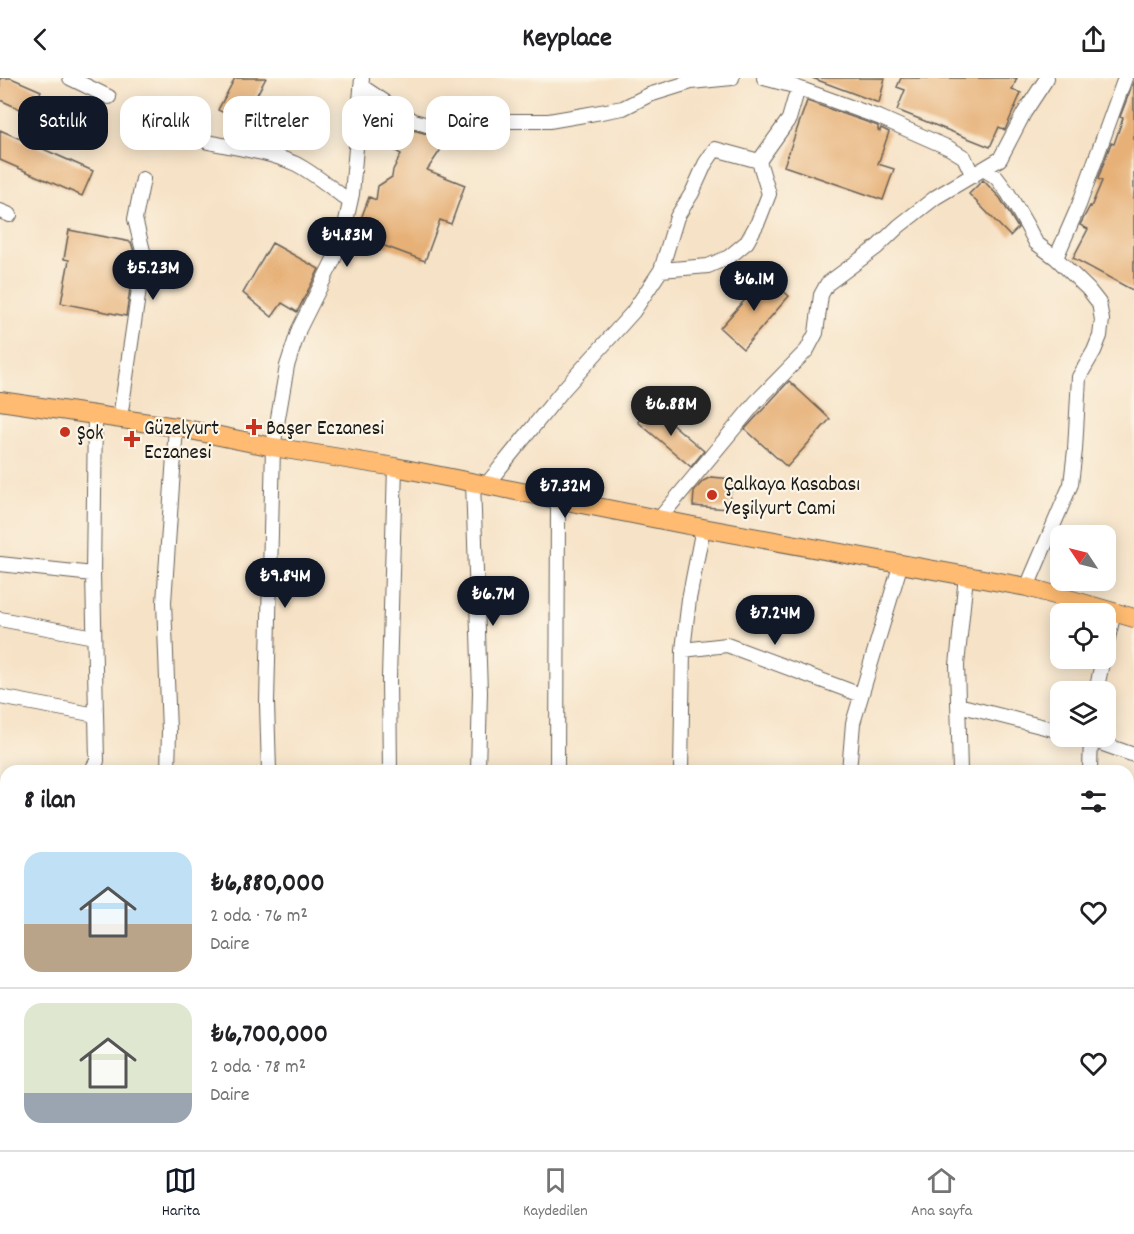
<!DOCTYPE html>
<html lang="tr">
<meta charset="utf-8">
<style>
:root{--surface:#fff;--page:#f6f6f6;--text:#202124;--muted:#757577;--line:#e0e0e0;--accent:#111827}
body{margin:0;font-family:Dekko,sans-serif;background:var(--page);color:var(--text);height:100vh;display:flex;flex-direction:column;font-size:22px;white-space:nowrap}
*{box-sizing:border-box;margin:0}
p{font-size:20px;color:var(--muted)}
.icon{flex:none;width:33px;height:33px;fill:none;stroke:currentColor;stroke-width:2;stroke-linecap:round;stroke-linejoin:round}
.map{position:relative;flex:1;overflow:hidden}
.details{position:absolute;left:0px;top:687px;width:1134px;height:386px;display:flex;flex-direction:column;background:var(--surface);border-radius:18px 18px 0 0;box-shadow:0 3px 15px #0003}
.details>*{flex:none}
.banner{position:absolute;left:18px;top:18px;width:600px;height:54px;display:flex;gap:12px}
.needle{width:39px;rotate:305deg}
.controls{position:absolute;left:1050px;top:447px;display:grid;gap:12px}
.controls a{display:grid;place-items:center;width:66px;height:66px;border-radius:12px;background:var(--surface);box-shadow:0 3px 15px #0003;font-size:30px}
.price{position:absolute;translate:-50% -51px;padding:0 14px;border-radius:21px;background:var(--accent);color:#fff;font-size:20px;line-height:39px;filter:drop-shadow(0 2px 3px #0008)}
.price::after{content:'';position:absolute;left:50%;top:36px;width:18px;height:14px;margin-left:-9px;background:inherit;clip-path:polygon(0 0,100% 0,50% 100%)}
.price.active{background:#222;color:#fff}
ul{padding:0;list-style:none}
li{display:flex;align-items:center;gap:18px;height:150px;padding:0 24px}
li+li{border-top:2px solid var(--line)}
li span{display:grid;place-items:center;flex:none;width:168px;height:120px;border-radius:18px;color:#555}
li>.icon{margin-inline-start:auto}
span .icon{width:72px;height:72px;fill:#fffc;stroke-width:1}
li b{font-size:26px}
h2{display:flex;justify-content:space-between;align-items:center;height:72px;padding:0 24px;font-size:26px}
.tag{padding:0 21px;border-radius:18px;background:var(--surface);box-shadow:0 3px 15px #0003;font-size:21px;line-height:54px}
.tag.active{background:var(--accent);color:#fff}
header{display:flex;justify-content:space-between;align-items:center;height:78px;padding:0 24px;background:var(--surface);font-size:27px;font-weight:700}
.dock{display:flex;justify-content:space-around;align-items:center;height:84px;border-top:2px solid var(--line);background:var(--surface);font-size:16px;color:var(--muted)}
.dock a{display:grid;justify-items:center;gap:3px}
.dock .active{color:var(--accent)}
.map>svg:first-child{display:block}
.building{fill:#e6b077}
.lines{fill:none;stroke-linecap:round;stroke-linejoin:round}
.minor-casing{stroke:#686158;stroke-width:16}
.major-casing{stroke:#686158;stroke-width:20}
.minor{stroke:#fff;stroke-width:14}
.major{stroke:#febb71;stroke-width:18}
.poi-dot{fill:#c8321e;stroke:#fcf5e5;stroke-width:2}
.labels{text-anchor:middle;stroke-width:4.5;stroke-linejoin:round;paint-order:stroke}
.poi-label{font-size:21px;fill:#1c1c1c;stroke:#fcf5e5;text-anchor:start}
</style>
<header><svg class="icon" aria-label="back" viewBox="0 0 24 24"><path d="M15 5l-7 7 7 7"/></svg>Keyplace<svg class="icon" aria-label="share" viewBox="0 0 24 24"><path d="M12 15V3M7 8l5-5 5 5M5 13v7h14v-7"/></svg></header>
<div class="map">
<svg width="1134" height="1072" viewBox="0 0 1134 1072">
<rect width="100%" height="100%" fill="#fcf5e5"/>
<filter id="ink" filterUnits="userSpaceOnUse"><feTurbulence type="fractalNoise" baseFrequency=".0167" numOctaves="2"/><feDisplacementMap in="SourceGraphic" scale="12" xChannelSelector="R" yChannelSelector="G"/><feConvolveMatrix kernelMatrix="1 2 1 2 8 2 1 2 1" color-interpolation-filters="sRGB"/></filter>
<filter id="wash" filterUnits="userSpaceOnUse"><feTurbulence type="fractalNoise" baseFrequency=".008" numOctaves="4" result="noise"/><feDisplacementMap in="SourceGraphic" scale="24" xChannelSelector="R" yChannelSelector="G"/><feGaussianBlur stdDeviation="1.35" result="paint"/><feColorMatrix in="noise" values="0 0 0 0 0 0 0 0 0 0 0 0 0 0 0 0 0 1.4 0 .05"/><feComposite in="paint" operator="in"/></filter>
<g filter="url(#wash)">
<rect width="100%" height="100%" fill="#f6e2c6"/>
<g id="blocks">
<!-- building -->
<path class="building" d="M0,0H11L41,13L31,36L0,22Z
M235,0H266L242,44L218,32Z
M812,0H885L879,25Z
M901,0H1017L1012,12L1021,15L1005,52L999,49L990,69L897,32L905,12L897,9Z
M1134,2V213L1073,180L1088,151L1080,147L1090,128L1091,129L1102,103L1098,101L1111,65L1114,66L1123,40L1120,39Z
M807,23L878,48V52L880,53L881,50L889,54L878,86L894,91L883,122L784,88Z
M372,26L409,51L428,56L444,67L427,92L465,107L451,146L440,142L425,183L355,157L369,119L376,122L378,108L392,99L393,92L401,76L367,56L369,34Z
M0,52L93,93L82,118L0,82Z
M983,102L1000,120L1018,150L1010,158L969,116Z
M69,152L131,164L135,177L126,238L61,225L69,182L64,181Z
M272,165L319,191L297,234L282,225L272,239L243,215Z
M766,198L789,218L743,271L720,250Z
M789,303L830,341L787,389L745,351Z
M651,328L704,373L691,389L638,344Z
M711,399L733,401L728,431L693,428L694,413L703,403Z"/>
</g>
</g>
<g filter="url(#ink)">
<use href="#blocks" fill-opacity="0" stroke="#686158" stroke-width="1.5"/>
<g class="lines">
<!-- minor casing -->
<g class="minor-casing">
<path id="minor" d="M70,0L109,19
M764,0L790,7L881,40L949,70L964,79L973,98
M361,8L414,43L427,47L455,49L487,43H549L584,37L623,30L649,17L691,4L732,0
M208,64C237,70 269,74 296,86C315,96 333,111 350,124
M985,92L996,99L1008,115L1026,146L1036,165L1056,180L1088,211L1099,225L1102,242L1100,258L1094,273L1079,299L1075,372L1071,406L1027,509
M0,133L10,137
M1056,180L1079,127L1125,0
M661,192L708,188L729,179L747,164L758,144L769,116L759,83L789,41L798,10
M120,340L144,177L135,141L143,101
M473,404L480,614L478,693
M486,407L563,312L633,234L661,192L677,139L692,115L705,86L715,71L759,83
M659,441L756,324L807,272L816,255L821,217L827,206L877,169L899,148L936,119L1000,81L1024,35L1047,0
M0,486L93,496
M0,541L94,559
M1106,569L1114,534
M683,572L727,567L861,617
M1096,614L1103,580
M0,619L96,637
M958,627L1060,653
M1080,658L1134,677
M91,693L97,683L93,496L95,337
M168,693L169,653L164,524L176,349
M269,693L267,625L273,369L287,288L299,251L333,183L342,161L352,116L362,0
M390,693L389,600L395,389
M557,693L558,421
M681,693L683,572L689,521L703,450
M849,693L853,645L901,485
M960,693L957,587L966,498
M1090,693L1091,658
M0,713L6,714
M0,849L6,850
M1128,1001L1134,1002
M0,1031L6,1032
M151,1066L190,1072
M261,1066L262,1072
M899,1066L932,1072
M960,1066V1072
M339,1072L340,1066
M673,1072L674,1066
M798,1072L799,1066
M1086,1072L1087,1066"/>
</g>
<!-- major casing -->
<g class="major-casing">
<path id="major" d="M0,323L176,349L273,369L395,389L703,450L1027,509L1134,540"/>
</g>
<!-- minor -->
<use href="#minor" class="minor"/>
<!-- major -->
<use href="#major" class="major"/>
</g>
</g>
<!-- markers -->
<g class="poi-dot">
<path d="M251 340h6v6h6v6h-6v6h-6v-6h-6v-6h6z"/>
<circle cx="65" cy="354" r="6"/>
<path d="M129 352h6v6h6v6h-6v6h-6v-6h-6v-6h6z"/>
<circle cx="712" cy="417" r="6"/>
</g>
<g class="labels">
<!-- poi labels -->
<g class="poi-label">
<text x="144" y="356">Güzelyurt<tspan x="144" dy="24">Eczanesi</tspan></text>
<text x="266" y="356">Başer Eczanesi</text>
<text x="77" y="361">Şok</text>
<text x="724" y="412">Çalkaya Kasabası<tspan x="724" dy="24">Yeşilyurt Cami</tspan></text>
</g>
</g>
</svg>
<div class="controls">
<a><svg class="needle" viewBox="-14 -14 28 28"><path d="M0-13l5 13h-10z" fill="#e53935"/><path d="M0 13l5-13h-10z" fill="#757577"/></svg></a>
<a><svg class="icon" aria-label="locate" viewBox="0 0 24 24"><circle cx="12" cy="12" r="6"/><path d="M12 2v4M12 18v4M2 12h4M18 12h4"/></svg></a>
<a><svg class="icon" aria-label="layers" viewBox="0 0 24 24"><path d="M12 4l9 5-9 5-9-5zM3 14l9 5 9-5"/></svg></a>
</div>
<b class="price" style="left:347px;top:190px">₺4.83M</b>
<b class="price" style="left:153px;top:223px">₺5.23M</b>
<b class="price" style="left:754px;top:234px">₺6.1M</b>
<b class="price active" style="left:671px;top:359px">₺6.88M</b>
<b class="price" style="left:565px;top:441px">₺7.32M</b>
<b class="price" style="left:285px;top:531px">₺9.84M</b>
<b class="price" style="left:493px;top:549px">₺6.7M</b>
<b class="price" style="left:775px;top:568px">₺7.24M</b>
<div class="banner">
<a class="tag active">Satılık</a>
<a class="tag">Kiralık</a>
<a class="tag">Filtreler</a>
<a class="tag">Yeni</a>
<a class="tag">Daire</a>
</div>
<section class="details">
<h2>8 ilan<svg class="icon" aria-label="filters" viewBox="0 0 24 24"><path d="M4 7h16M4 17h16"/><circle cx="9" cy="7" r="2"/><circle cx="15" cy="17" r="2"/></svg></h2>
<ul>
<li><span style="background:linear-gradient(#bfe0f5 60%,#b9a48a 0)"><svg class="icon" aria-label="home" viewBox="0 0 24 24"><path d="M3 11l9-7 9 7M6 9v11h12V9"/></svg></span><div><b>₺6,880,000</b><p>2 oda · 76 m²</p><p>Daire</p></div><svg class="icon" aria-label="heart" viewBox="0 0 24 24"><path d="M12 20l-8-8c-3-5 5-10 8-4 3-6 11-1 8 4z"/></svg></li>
<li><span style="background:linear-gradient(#dfe7d0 75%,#9aa5b1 0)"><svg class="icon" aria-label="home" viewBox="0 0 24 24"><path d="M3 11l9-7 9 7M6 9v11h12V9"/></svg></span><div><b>₺6,700,000</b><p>2 oda · 78 m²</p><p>Daire</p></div><svg class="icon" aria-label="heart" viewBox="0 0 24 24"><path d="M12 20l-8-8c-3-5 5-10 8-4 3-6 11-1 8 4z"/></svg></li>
</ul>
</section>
</div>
<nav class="dock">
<a class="active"><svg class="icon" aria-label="map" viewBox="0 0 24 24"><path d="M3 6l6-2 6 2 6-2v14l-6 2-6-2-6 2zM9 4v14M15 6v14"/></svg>Harita</a>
<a><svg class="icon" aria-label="saved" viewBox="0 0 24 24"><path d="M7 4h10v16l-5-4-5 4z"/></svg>Kaydedilen</a>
<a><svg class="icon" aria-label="home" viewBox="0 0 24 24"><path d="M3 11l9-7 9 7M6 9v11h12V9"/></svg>Ana sayfa</a>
</nav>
